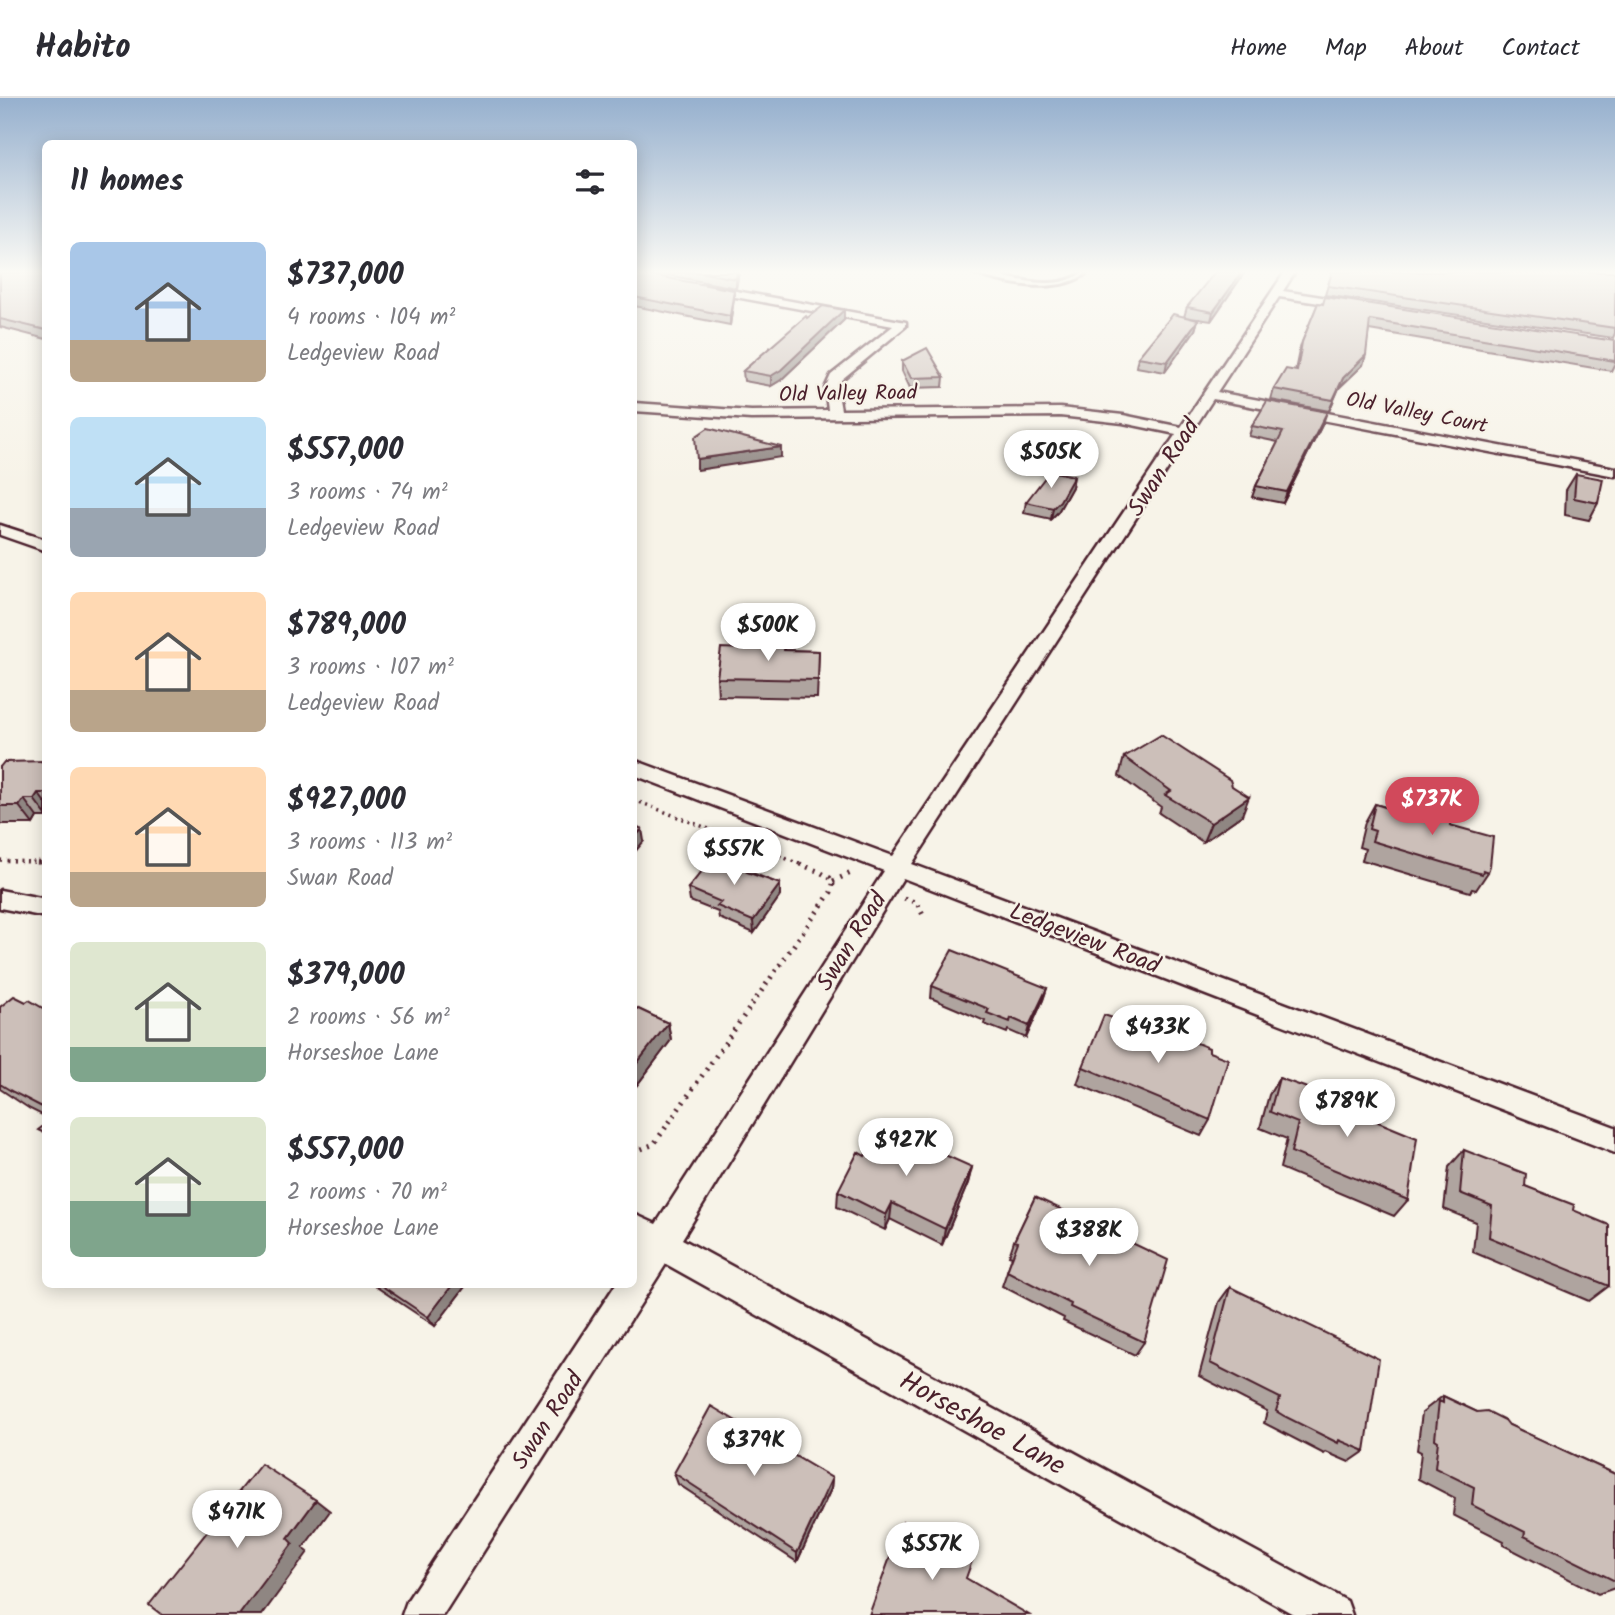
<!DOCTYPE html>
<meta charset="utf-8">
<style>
:root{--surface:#fff;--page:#f2f2f3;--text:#2b2b33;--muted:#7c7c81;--line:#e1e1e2;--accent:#d1495b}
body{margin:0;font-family:Kalam,sans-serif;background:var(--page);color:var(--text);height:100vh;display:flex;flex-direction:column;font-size:26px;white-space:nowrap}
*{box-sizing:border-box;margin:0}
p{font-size:23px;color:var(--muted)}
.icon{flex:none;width:38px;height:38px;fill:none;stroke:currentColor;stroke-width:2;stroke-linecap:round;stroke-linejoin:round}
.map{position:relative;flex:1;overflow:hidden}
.side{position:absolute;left:42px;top:42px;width:595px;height:1148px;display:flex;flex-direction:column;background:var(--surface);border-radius:10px;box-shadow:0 4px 18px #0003}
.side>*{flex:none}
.price{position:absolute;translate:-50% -60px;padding:0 16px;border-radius:24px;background:#fff;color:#222;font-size:23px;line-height:46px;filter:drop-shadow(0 2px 4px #0008)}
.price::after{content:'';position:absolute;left:50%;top:42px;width:21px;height:16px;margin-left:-10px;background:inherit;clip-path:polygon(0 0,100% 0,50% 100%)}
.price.on{background:var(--accent);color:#fff}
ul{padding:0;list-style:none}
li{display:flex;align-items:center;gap:21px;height:175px;padding:0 28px}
li span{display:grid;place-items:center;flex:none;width:196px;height:140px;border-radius:10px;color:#555}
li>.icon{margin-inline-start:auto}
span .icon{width:84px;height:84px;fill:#fffc;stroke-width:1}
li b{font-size:30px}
h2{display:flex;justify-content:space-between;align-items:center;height:84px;padding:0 28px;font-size:30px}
header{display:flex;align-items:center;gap:42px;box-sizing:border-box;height:98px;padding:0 35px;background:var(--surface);border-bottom:2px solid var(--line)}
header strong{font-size:33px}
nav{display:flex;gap:38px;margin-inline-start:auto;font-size:24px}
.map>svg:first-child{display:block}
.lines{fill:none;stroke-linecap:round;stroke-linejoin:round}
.service-casing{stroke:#4a1f2b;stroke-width:6}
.minor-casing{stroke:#4a1f2b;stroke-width:5}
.path-far1{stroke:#4a1f2b;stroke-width:3.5;stroke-dasharray:2 4.5;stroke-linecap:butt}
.path{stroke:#4a1f2b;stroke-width:5;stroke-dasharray:2 6;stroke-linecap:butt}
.service{fill:#f7f3e8;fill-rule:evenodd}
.minor{fill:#f7f3e8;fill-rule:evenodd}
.wall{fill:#afa49f;stroke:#4a1f2b;stroke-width:2}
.shaded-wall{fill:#8f8682;stroke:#4a1f2b;stroke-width:2}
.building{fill:#ccbfb9;stroke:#4a1f2b;stroke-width:2}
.labels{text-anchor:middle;stroke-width:5;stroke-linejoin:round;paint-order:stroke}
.far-street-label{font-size:21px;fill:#4a1f2b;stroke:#f7f3e8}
.street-label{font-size:24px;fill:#4a1f2b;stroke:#f7f3e8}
.near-street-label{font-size:28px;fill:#4a1f2b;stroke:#f7f3e8}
</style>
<header>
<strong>Habito</strong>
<nav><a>Home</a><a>Map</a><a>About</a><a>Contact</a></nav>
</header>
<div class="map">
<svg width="1615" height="1517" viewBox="0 0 1615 1517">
<rect width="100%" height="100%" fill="#f7f3e8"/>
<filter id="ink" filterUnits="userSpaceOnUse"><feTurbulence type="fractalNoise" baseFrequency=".0143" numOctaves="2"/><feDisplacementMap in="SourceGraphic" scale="14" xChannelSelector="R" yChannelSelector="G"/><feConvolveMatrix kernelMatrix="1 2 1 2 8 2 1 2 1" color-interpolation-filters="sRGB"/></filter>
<g filter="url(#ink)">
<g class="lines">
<!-- service casing -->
<g class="service-casing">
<path id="service" d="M970,174C995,174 1020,185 1046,185C1055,185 1065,184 1073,180C1080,177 1081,174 1088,174C1058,198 1004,186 970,174Z"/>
</g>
<!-- minor casing -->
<g class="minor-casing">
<path id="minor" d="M1285,174H1295L1283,193L1354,204L1360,207L1354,210L1279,199L1217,294L1615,370V378L1213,301L912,766L1615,1029V1055L903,780L682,1141L1347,1503L1352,1517H1295L666,1166L443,1517H402L407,1503L616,1186H634V1160L640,1151L634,1147V1116L656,1126L884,773L634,677V662L893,758L1176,336L1123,325L1060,318L751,321L634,313V305L751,313L828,312L825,290L831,277L893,228L703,193L698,190L703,187L906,224V228L841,282L837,290L841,312L1060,310L1123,317L1181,329Z
M0,427L46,442V453L0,437Z
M0,792L46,801V819L0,810Z"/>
</g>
<!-- path-far1 -->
<path class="path-far1" d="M634,702L800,766
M0,762L46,765"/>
<!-- path -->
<path class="path" d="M37,764L46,765
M833,783L851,775
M904,800L917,805L924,819
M634,1054L654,1046L831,794L833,786L830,780L820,774L795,764"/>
<!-- service -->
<use href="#service" class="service"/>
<!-- minor -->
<use href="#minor" class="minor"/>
</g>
<!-- wall -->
<path class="wall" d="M46,174V241L0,229V175Z
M634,174L734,201L730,227L634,208Z
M651,174H739L736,190Z
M1245,174L1211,223L1184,219L1187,209Z
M1332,174H1615V235L1613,240L1325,197Z
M1318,205L1615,243V265L1611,273L1369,232L1363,267L1339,290L1329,313L1271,302L1274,291L1295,273L1299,253L1302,244Z
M807,220L844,222L781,282L771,288L744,283L743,273Z
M1198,222L1195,232L1165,274L1136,269L1138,259Z
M902,263L944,279L943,289L910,290L902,273Z
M1323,325L1283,405L1252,399L1256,388L1278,344L1249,338L1252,328Z
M1576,376L1598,405L1589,422L1565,417L1566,392Z
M1074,378L1072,389L1058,414L1051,421L1024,415L1026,404Z
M770,543V548L784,552L819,553L817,600L718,598L717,580L746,551Z
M1124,659L1242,717L1203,744L1159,715L1161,709L1119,678Z
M46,663V719H37L33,726H0V669Z
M1375,706L1406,715L1410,708L1422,711L1425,706L1450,727L1488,774L1476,792L1472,791L1470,794L1362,762L1365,751L1359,749L1365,724Z
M752,775L780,786V798L754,835L719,820L718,814L690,803L688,790Z
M932,888L1047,890L1043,902L1026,940L1008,932L1007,935L984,926L985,923L931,900Z
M26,904L46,912V1019L30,1011L0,991V909Z
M634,909L668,925L671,942L637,987L634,986Z
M1209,954L1210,1022L1201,1038L1077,986L1083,969Z
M1279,980L1354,1014L1408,1102L1394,1118L1280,1070L1287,1041L1260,1030L1269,997Z
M1464,1052L1525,1088L1573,1112L1609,1188L1589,1203L1473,1154L1476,1124L1444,1111L1449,1069Z
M972,1069L968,1085L942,1147L890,1121L885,1132L837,1109L838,1093Z
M1035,1099L1144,1244L1135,1257L1063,1223L1064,1220L1002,1188L1012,1159L1009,1158L1014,1143Z
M372,1186H467L435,1228Z
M1230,1189L1365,1353L1349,1364L1326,1354L1324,1356L1264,1325L1267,1313L1199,1278L1219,1204Z
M1443,1298L1477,1314L1509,1327L1615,1376V1490L1598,1496L1503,1447L1504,1443L1453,1417L1455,1400L1418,1381L1421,1354L1417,1352L1422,1315L1426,1312V1311Z
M674,1375L832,1380L831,1391L797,1464L678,1386Z"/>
<!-- shaded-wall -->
<path class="shaded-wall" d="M737,174H739L736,190V181Z
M1242,174H1245L1211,223L1213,214Z
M734,192V201L730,227V218Z
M844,212V222L781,282L771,288V278Z
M1198,222L1195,232L1165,274L1167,264Z
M1366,257L1363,267L1339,290L1329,313L1343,280Z
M1327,314L1323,325L1283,405L1287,394Z
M781,349V359L697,372V361Z
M1074,378L1072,389L1058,414L1051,421L1053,410Z
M38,695L46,706V717L34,701Z
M1249,699L1242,717L1203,744L1211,725Z
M24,701L37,719L33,726L19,708Z
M642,731L644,743L634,755V740Z
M780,786V798L754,835L753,823Z
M1047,890L1043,902L1026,940L1029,928Z
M668,925L671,942L637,987L634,969Z
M972,1069L968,1085L942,1147L945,1131Z
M892,1105L890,1121L885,1132L886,1117Z
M453,1186H467L435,1228L428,1219Z
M832,1380L831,1391L797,1464V1455Z
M316,1402L330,1413L303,1450L308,1454L262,1517H239L288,1440Z"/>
<!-- building -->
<path class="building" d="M46,174V232L0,221V175Z
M634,174L734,192L730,218L634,199Z
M699,174H737L736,181Z
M1215,174H1242L1213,214L1187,209Z
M1332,174H1615V230L1328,188Z
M1325,199L1615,243V263L1370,222L1366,257L1343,280L1333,302L1274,291L1286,271L1297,273L1302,244L1318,205L1323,206Z
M823,208L844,212L781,272L771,278L743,273L806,218L807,220Z
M1173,216L1198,222L1167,264L1138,259Z
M927,250L944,279L911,280L902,263Z
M1267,303L1327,314L1287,394L1256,388L1283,334L1252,328Z
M708,330L781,349L697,361L695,339Z
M1050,373L1074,378L1060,403L1053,410L1026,404Z
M1576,376L1603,381L1598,405L1574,400Z
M747,542L770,543L769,548H784V552L819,553L818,582L717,580L721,550L746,551Z
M1161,637L1230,682L1232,688L1249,699L1211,725L1165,697L1171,693L1124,659Z
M46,663V695H38L34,701H24L19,708H0V669L4,664Z
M1375,706L1408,716L1410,708L1424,712L1425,706L1453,714L1450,727L1493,739L1490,768L1488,774L1483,772L1482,776L1372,743L1375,733L1369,731Z
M634,727L642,731L634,740Z
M717,755L752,769L747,774L780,786L753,823L717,808L721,804L688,790Z
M952,852L1047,890L1029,928L1011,920L1010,924L987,915L989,911L932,888Z
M14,898L26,904L29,902L46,912V1011L13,994L0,986V909Z
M634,909L668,925L634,969Z
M1104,917L1166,938L1167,933L1209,950V954L1228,961L1210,1022L1083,969Z
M1279,980L1355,1007L1354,1014L1417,1040L1408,1102L1291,1054L1298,1025L1270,1014Z
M46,1026V1036L38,1032Z
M880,1028L972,1069L945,1131L892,1105L886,1117L838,1093L858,1054L865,1058Z
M1464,1052L1526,1076L1525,1088L1574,1107L1573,1112L1609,1127V1188L1489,1139L1492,1108L1460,1095Z
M1035,1099L1168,1162L1144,1244L1070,1209L1071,1206L1007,1173L1018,1144L1014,1143Z
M379,1186H453L428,1219Z
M1230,1189L1379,1261L1365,1353L1339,1342L1338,1345L1284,1318L1276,1313L1280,1300L1210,1265Z
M1443,1298L1477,1314L1487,1313L1505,1322L1509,1327L1615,1376V1483L1524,1438L1525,1434L1472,1407L1474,1389L1435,1370L1438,1343L1435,1341L1439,1303L1443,1305Z
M711,1308L832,1380L797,1455L674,1375Z
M261,1366L316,1402L288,1440L293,1445L239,1517H162L149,1507Z
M903,1424L972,1463L966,1480L1029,1517H869Z"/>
</g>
<!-- sky -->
<linearGradient id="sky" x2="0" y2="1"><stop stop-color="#96b0ce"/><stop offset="0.45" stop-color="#fbfaf5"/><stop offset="1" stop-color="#fbfaf5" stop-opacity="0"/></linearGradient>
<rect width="1615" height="387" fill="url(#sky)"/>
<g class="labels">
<!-- far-street labels -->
<g class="far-street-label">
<text transform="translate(848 295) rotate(-1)" y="7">Old Valley Road</text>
<text transform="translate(1417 314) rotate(11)" y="7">Old Valley Court</text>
</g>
<!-- street labels -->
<g class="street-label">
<text transform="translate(1163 369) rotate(-57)" y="8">Swan Road</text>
<text transform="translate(1085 840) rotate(21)" y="8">Ledgeview Road</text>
<text transform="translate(851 843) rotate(-58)" y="8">Swan Road</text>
<text transform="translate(547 1322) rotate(-57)" y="8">Swan Road</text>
</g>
<!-- near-street labels -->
<g class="near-street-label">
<text transform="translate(983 1324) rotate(29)" y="10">Horseshoe Lane</text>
</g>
</g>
</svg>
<b class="price" style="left:1051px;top:392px">$505K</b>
<b class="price" style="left:768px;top:565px">$500K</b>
<b class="price on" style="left:1432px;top:739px">$737K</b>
<b class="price" style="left:734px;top:789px">$557K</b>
<b class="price" style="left:1158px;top:967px">$433K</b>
<b class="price" style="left:1347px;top:1041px">$789K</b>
<b class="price" style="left:906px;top:1080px">$927K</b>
<b class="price" style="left:1089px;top:1170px">$388K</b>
<b class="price" style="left:754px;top:1380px">$379K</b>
<b class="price" style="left:237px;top:1452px">$471K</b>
<b class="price" style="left:932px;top:1484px">$557K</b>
<section class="side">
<h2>11 homes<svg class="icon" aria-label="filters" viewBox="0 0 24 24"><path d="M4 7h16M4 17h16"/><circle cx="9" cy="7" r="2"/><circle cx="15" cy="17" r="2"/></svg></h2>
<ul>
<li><span style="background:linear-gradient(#a9c7e8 70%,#b9a48a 0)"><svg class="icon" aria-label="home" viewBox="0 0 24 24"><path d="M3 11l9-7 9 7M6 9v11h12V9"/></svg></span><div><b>$737,000</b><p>4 rooms · 104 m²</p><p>Ledgeview Road</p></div></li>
<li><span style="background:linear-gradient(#bfe0f5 65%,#9aa5b1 0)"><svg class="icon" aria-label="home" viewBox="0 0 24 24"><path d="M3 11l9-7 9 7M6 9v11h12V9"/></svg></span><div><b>$557,000</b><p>3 rooms · 74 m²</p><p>Ledgeview Road</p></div></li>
<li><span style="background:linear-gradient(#ffd9b3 70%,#b9a48a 0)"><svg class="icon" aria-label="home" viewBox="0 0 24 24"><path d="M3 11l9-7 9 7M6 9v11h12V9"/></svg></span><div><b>$789,000</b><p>3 rooms · 107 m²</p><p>Ledgeview Road</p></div></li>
<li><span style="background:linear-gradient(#ffd9b3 75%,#b9a48a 0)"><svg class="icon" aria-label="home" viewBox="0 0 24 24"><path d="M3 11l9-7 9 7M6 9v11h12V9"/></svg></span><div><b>$927,000</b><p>3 rooms · 113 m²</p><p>Swan Road</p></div></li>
<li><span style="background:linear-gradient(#dfe7d0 75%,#7fa58c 0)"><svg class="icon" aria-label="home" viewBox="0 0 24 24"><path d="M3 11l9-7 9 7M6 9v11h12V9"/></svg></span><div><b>$379,000</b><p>2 rooms · 56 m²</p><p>Horseshoe Lane</p></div></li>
<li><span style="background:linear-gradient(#dfe7d0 60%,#7fa58c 0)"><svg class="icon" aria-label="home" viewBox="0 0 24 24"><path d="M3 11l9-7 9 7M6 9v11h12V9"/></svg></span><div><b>$557,000</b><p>2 rooms · 70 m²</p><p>Horseshoe Lane</p></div></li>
</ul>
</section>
</div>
